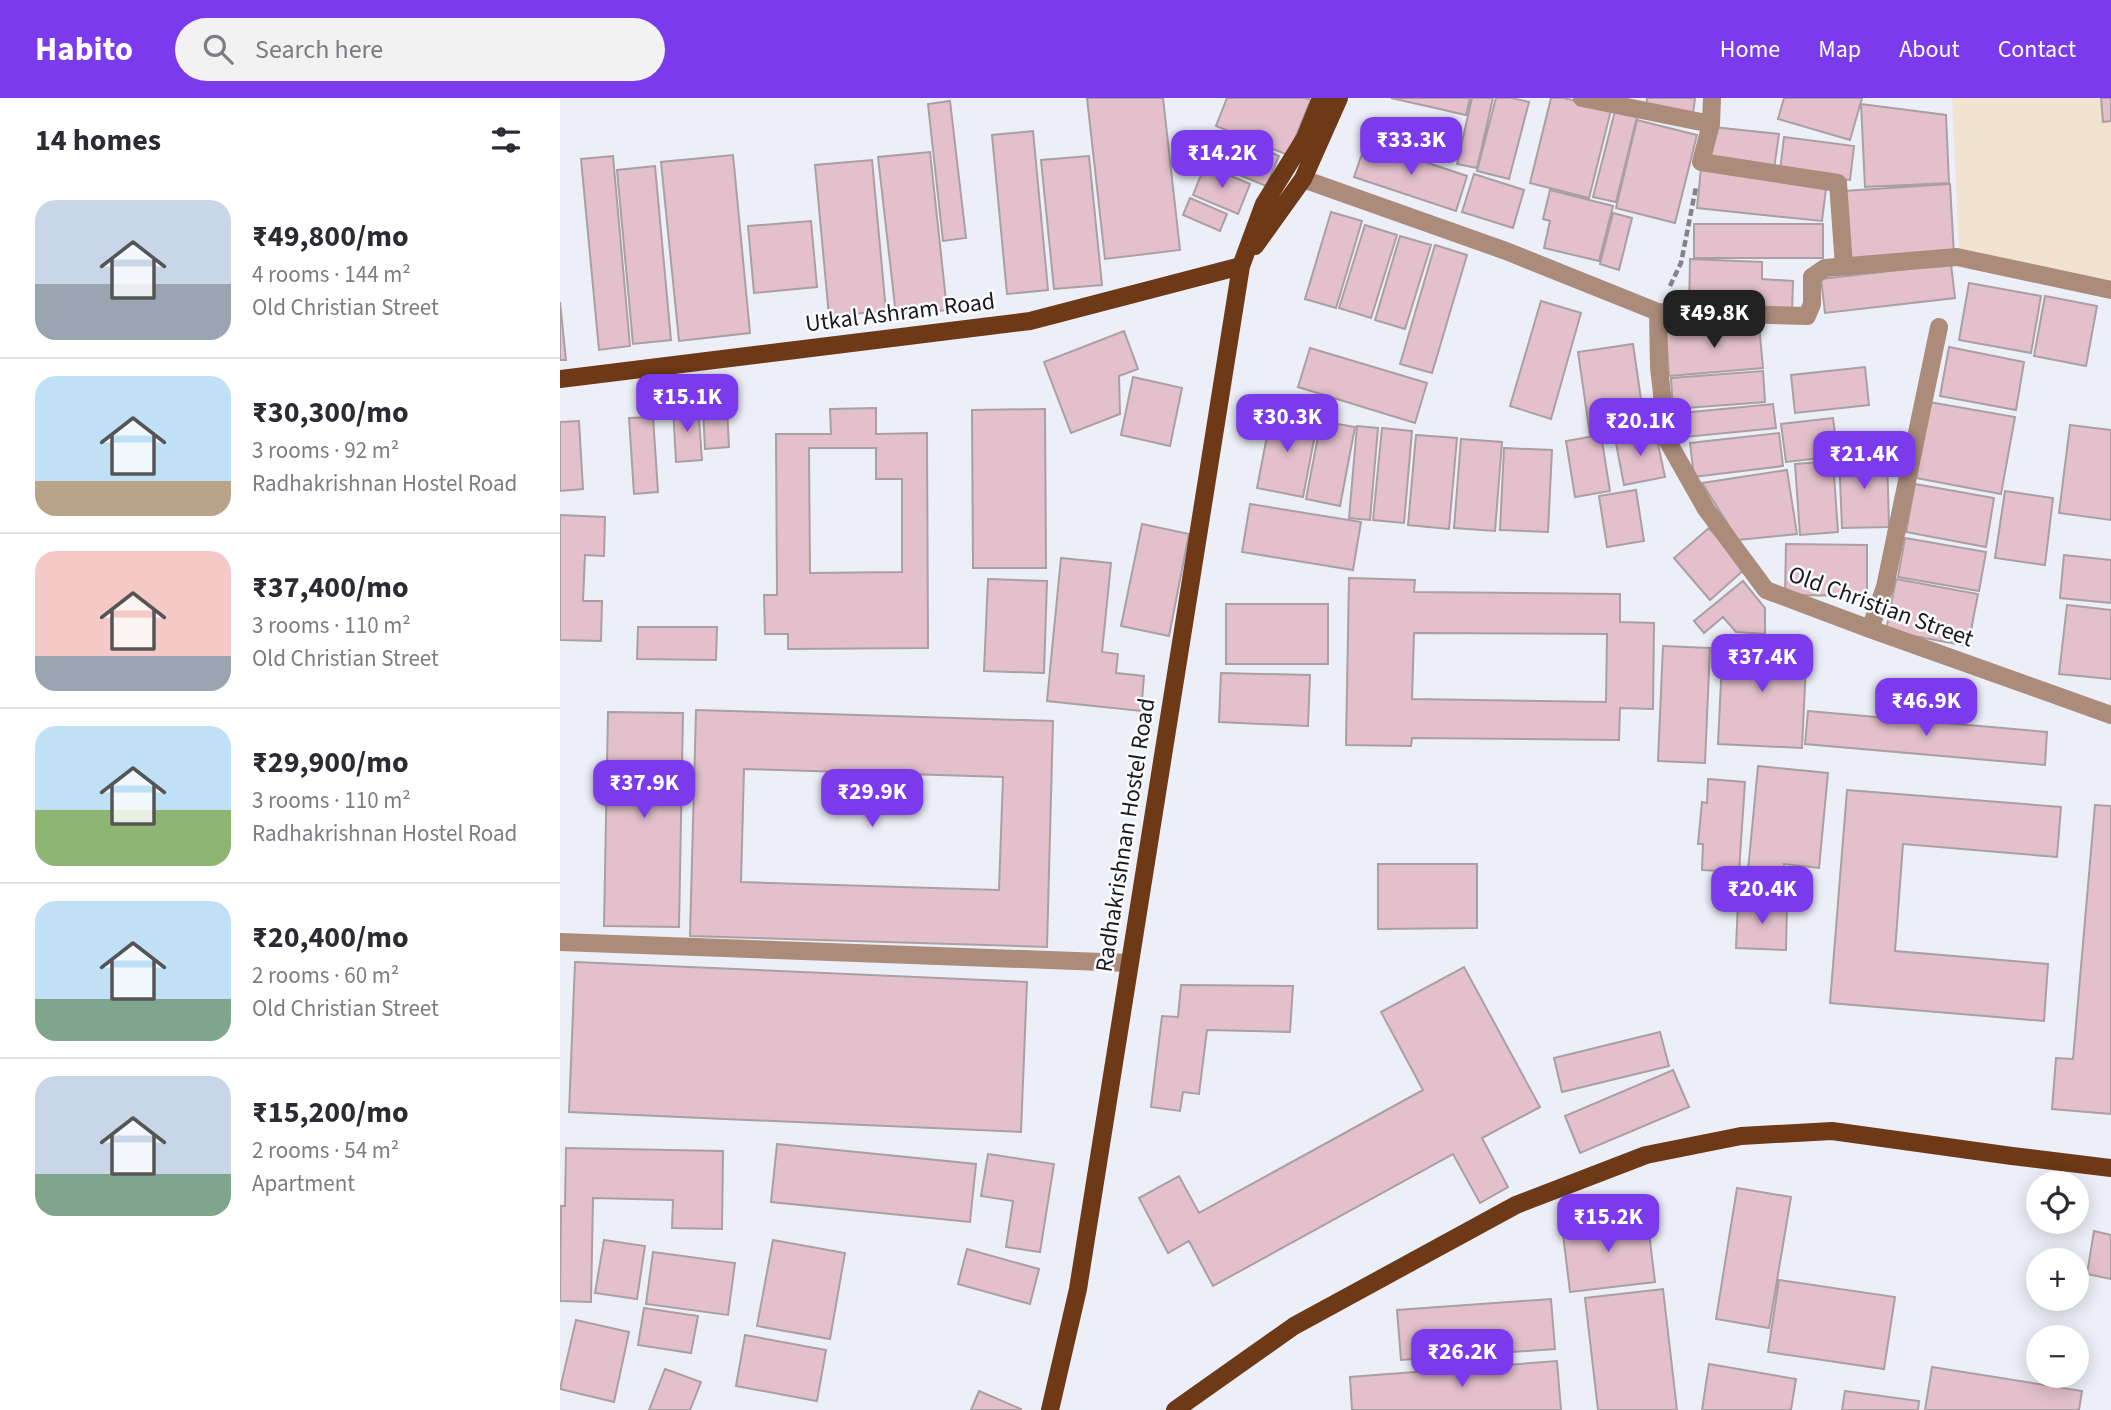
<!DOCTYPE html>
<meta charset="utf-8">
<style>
:root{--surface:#fff;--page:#f2f2f3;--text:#2b2b33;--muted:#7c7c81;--line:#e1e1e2;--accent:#7c3aed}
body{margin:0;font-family:"Source Sans 3",sans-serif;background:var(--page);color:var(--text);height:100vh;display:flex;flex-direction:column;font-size:26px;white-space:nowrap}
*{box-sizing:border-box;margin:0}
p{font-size:23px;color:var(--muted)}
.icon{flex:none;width:38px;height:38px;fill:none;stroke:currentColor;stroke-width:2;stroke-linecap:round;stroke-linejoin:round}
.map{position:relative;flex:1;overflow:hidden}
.drawer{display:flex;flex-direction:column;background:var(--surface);width:560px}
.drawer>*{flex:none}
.buttons{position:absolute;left:1466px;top:1073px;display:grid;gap:14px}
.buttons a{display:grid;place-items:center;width:63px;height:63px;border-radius:50%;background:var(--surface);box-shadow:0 4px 18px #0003;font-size:35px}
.price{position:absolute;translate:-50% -60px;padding:0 16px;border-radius:14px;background:var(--accent);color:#fff;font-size:23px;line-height:46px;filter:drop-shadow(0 2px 4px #0008)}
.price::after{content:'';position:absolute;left:50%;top:42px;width:21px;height:16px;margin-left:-10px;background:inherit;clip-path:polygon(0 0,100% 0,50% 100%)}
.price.on{background:#222;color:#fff}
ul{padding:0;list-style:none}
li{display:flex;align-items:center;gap:21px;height:175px;padding:0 35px}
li+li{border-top:2px solid var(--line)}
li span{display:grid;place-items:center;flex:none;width:196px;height:140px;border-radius:21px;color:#555}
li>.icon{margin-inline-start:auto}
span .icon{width:84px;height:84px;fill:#fffc;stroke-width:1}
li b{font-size:30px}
h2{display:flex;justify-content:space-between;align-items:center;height:84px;padding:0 35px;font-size:30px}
header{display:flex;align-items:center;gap:42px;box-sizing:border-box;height:98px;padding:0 35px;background:var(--accent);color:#fff}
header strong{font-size:33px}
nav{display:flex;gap:38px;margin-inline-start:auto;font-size:24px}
.search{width:490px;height:63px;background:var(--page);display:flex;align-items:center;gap:18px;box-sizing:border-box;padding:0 24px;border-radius:38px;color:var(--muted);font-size:26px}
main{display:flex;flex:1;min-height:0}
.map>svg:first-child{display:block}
.medical{fill:#f1e3d0}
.building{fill:#e3c0cb;stroke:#aa9fa2;stroke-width:2;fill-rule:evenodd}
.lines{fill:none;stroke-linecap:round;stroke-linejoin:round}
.path{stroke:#818389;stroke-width:4.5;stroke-dasharray:7 3.5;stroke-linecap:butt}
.minor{stroke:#ab8b7a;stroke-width:18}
.major{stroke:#6d3917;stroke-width:18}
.labels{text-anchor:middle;stroke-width:5;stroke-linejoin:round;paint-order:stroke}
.street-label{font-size:24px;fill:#191a1d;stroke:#fcfcfe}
</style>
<header>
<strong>Habito</strong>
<div class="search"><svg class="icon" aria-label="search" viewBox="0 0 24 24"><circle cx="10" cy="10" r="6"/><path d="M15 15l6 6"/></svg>Search here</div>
<nav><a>Home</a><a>Map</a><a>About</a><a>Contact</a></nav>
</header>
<main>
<section class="drawer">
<h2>14 homes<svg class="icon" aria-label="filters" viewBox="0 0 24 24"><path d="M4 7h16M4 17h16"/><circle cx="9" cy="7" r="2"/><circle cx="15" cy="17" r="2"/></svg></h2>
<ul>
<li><span style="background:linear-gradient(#c9d6e8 60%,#9aa5b1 0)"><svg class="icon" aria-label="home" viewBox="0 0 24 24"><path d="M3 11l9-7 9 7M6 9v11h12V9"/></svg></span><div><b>₹49,800/mo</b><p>4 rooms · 144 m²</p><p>Old Christian Street</p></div></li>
<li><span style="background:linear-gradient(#bfe0f5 75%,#b9a48a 0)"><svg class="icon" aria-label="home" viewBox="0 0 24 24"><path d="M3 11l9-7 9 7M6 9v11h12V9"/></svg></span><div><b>₹30,300/mo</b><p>3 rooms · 92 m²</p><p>Radhakrishnan Hostel Road</p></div></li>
<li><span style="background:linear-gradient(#f6c9c9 75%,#9aa5b1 0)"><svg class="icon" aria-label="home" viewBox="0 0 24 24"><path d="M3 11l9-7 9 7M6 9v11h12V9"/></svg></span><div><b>₹37,400/mo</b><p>3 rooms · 110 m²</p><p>Old Christian Street</p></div></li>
<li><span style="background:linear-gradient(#bfe0f5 60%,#8fb573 0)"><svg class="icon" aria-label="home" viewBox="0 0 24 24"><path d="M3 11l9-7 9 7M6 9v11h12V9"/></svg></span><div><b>₹29,900/mo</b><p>3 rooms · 110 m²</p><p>Radhakrishnan Hostel Road</p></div></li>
<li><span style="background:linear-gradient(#bfe0f5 70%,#7fa58c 0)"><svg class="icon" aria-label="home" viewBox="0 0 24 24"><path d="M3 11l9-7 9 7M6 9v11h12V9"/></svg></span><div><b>₹20,400/mo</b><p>2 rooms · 60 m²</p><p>Old Christian Street</p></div></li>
<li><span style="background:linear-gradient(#c9d6e8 70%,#7fa58c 0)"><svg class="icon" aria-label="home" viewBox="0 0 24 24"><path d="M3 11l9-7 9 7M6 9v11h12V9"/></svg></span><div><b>₹15,200/mo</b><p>2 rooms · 54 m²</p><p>Apartment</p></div></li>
</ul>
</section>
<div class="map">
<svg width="1551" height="1312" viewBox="0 0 1551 1312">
<rect width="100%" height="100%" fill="#edeff8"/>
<!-- medical -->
<path class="medical" d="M1392,0H1551V184L1399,152Z"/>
<!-- building -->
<path class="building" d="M527,0H603L620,152L545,161Z
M667,0H746L751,2L728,57L656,28Z
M831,0H910L906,17Z
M912,0H933L917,70L897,66Z
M936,0H952L969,4L949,81L917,73Z
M991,0H1004L1051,12L1029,100L970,85Z
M1087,0H1135L1133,16L1086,11Z
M1224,0H1302L1290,42L1218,21Z
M1541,0H1551V23L1543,24Z
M390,3L406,140L383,143L368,6Z
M1301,6L1386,17L1389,85L1305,89Z
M1055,13L1077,19L1056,104L1033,99Z
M1077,22L1137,37L1115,125L1056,110Z
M1153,29L1219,36L1214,71L1149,63Z
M473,33L488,192L447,196L432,37Z
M665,35L719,58L706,88L653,66Z
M1224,39L1294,48L1290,82L1220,73Z
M806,44L907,78L896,113L794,79Z
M370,54L387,212L336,217L318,59Z
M173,57L190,235L119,243L101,64Z
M53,58L70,248L39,252L21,61Z
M529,58L542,187L494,191L481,62Z
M312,62L326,213L269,218L255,67Z
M645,67L690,86L678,116L633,97Z
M95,68L111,242L73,246L57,72Z
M1141,70L1267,83L1262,123L1137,110Z
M914,76L964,92L953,130L902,114Z
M1390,86L1394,157L1289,164L1284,93Z
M990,92L1053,108L1039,163L984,150L990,123L983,121Z
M630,100L667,116L660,133L623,117Z
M771,114L802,123L776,210L745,201Z
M1053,115L1072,120L1059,172L1040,166Z
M251,123L257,189L194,195L188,128Z
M1134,126H1263V160H1134Z
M805,127L837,137L811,220L779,210Z
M840,138L871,147L845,231L815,222Z
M875,147L907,157L872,275L840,266Z
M1130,161L1202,164V181L1233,183L1232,214L1129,211Z
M1391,166L1395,200L1265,215L1261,181Z
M1409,185L1481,198L1471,255L1399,242Z
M1485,198L1537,208L1526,268L1474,258Z
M981,203L1021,215L991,321L950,308Z
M0,204L6,262H0Z
M1199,227L1203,270L1109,278L1106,234Z
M564,233L578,271L559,278L560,316L511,335L484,264Z
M1073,246L1085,329L1030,337L1018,254Z
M1389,249L1464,264L1456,312L1380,298Z
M750,250L867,285L855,325L738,289Z
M1305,269L1309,307L1235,315L1231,277Z
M1203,273L1205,304L1113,311L1111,280Z
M573,279L622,290L610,348L561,337Z
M1369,304L1455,319L1441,396L1356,380Z
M1213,306L1216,330L1125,339L1122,315Z
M138,307L142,362L116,364L113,309Z
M167,309L169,349L145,351L143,311Z
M316,310V336L367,335L368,550L228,551V536H205L204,497H217L216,336H271L270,311ZM249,350H316V381H342V474L250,475Z
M485,311L486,470H413L412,312Z
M712,312L758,321L743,399L697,390Z
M93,319L98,394L74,396L69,320Z
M1273,320L1278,358L1226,364L1221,326Z
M19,323L23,391L0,393V324Z
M761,323L795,329L780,408L746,401Z
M1510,327L1551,332V422L1499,415Z
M797,328L818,330L810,422L789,420Z
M822,330L852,333L844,425L813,422Z
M1095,332L1105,379L1064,387L1055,340Z
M1219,335L1223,368L1134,379L1130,345Z
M856,337L897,340L889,431L848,427Z
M1041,337L1050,393L1015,399L1006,343Z
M901,341L942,344L935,433L894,430Z
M944,350L992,352L988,434L940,432Z
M1327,356L1329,429L1282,430L1279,357Z
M1273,363L1278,434L1240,437L1235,366Z
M1227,372L1237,436L1178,442L1142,385Z
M1355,386L1434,400L1426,449L1346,434Z
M1076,392L1084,443L1047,449L1039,398Z
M1445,393L1493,400L1485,467L1435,460Z
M690,406L801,424L793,472L682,454Z
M0,417L45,419L44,458L25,457L23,503H42L41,543L0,542Z
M582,426L629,436L609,538L561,528Z
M1149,430L1185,471L1150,502L1114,460Z
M1345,440L1426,454L1419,493L1338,479Z
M1226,446L1307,447V498L1225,497Z
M1504,457L1551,462V505L1500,500Z
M501,460L551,465L542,554L558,556L556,575L584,578L581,613L487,603Z
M789,480L855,482L854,494L1060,496V524L1094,525L1093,611L1060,610L1059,642L852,640L851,648L786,647ZM854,535L1047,536L1046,604L852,601Z
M428,481L487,483L484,575L424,573Z
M1336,481L1418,496L1408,548L1326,533Z
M1183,483L1205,510V536L1176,534L1163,519L1144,535L1134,523Z
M666,506H768V566H666Z
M1507,507L1551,512V581L1499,576Z
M78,529H157L156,562L77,561Z
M1163,541L1247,545L1242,650L1158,646Z
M1103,548L1150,550L1145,665L1098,663Z
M661,575L750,577L748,628L659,624Z
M136,612L493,623L487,849L130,838ZM184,671L443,679L439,792L181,784Z
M1248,613L1487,634L1485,667L1245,646Z
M48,614L123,615L119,829L44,828Z
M1198,668L1268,675L1259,770L1224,766L1223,786L1187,783Z
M1148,681L1185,684L1179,774L1142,772L1143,746H1138L1142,704L1147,705Z
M1287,692L1501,709L1497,759L1343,746L1335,853L1488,866L1484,923L1270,905Z
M1535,707L1551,708V1016L1492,1011L1496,960L1513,961Z
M818,766H917V830L818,831Z
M1178,803L1227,805L1226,852L1176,850Z
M15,864L467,884L461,1034L9,1014Z
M904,869L980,1009L922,1040L948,1089L920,1105L893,1056L653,1188L629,1143L608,1155L579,1100L619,1078L639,1115L863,992L821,914Z
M621,887L733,888L730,934L647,932L639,996L623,994L620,1013L591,1009L602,918L618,919Z
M1100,934L1109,968L1002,994L994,960Z
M1113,972L1129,1009L1020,1055L1005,1018Z
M217,1046L416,1066L410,1124L211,1104Z
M6,1050L163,1053L162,1131L112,1130L113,1102L33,1100L31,1204L0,1203L1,1108H5Z
M428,1056L494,1066L480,1154L446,1149L453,1103L421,1098Z
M1177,1090L1231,1099L1209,1230L1156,1221Z
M1087,1118L1095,1184L1010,1194L1002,1128Z
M1534,1133L1551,1137V1181L1527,1176Z
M44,1142L85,1148L77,1201L35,1195Z
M213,1142L285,1155L270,1241L197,1228Z
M407,1151L479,1171L470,1206L398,1186Z
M93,1154L175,1165L168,1217L86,1206Z
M1219,1182L1335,1199L1324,1271L1208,1254Z
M1103,1191L1117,1312H1038L1025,1200Z
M991,1201L995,1251L841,1262L837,1212Z
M84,1210L138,1218L131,1255L78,1247Z
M16,1222L69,1234L54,1304L0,1291Z
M185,1237L266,1252L257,1303L176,1288Z
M997,1263L1001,1312H792L790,1279Z
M1149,1266L1236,1281L1231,1312H1142Z
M1372,1269L1522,1293L1519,1312H1365Z
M105,1271L141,1284L130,1312H89Z
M419,1293L461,1311L460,1312H411Z
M1285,1293L1359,1303L1358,1312H1282Z"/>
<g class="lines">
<!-- path -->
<path class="path" d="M1110,188L1121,165L1136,89"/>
<!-- minor -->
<path class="minor" d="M1022,0L1151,26
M1152,0L1151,26L1141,64L1278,85L1284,168
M743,81L946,153L1098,214L1247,218L1252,206V179L1265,170L1397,159L1551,192
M1098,214L1099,269L1107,342L1146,411L1206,492L1310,531L1551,617
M1310,531L1325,489L1379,229
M0,844L569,865"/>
<!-- major -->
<path class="major" d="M695,148L743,81L779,0
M0,281L470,223L681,168
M490,1312L518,1191L681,168L704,106L745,40L761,0
M615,1312L734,1228L956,1107L1086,1057L1181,1038L1272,1033L1452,1058L1551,1070"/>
</g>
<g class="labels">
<!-- street labels -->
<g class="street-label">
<text transform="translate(340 214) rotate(-7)" y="8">Utkal Ashram Road</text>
<text transform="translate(1321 508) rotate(20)" y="8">Old Christian Street</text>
<text transform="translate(565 737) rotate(-81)" y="8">Radhakrishnan Hostel Road</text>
</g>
</g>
</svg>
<div class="buttons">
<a><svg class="icon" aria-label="locate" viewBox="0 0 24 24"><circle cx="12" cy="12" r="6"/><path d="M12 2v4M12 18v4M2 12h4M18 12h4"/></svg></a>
<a>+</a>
<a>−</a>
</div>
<b class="price" style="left:851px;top:79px">₹33.3K</b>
<b class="price" style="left:662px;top:92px">₹14.2K</b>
<b class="price on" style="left:1154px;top:252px">₹49.8K</b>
<b class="price" style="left:127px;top:336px">₹15.1K</b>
<b class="price" style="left:727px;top:356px">₹30.3K</b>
<b class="price" style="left:1080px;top:360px">₹20.1K</b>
<b class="price" style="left:1304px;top:393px">₹21.4K</b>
<b class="price" style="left:1202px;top:596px">₹37.4K</b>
<b class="price" style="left:1366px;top:640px">₹46.9K</b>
<b class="price" style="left:84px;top:722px">₹37.9K</b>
<b class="price" style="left:312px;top:731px">₹29.9K</b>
<b class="price" style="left:1202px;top:828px">₹20.4K</b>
<b class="price" style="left:1048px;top:1156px">₹15.2K</b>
<b class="price" style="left:902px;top:1291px">₹26.2K</b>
</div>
</main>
